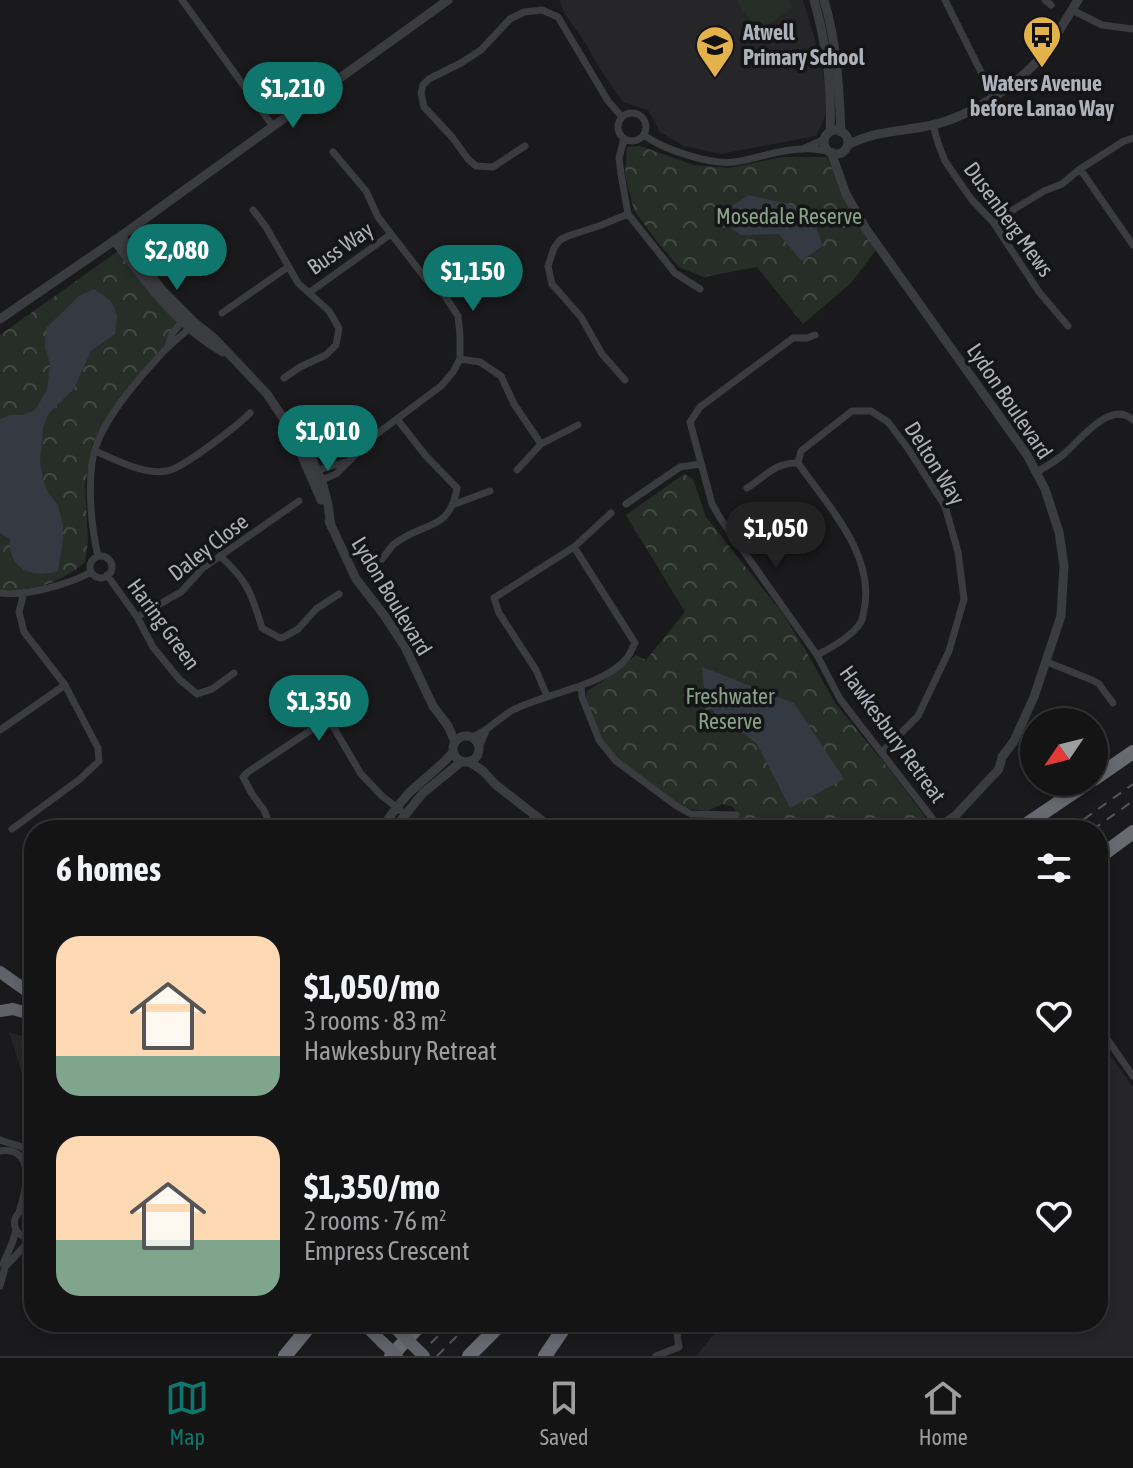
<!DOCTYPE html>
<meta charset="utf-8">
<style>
:root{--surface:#141415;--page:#1d1d1e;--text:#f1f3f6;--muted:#9d9ea0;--line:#333334;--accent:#0f766e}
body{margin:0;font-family:"Asap Condensed",sans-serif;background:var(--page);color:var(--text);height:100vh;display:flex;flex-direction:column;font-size:30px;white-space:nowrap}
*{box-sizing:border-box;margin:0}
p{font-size:26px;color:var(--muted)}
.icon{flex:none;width:44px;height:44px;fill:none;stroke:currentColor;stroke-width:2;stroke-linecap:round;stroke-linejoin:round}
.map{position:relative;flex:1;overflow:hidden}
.drawer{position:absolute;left:24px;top:820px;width:1084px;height:512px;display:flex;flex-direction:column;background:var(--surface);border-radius:32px;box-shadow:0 4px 12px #0003,0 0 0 2px var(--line)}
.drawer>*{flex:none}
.needle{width:52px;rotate:235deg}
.controls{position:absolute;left:1020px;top:708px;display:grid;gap:16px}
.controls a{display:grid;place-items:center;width:88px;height:88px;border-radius:50%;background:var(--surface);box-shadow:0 4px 12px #0003,0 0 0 2px var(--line);font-size:40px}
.price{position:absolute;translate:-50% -68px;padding:0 18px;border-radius:28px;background:var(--accent);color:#fff;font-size:26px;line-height:52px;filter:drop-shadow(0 2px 4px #0008)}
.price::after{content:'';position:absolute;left:50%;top:48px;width:24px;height:18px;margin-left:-12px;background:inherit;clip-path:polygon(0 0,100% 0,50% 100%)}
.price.on{background:#222;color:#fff}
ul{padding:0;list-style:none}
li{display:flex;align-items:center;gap:24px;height:200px;padding:0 32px}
li span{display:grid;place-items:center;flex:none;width:224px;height:160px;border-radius:24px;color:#555}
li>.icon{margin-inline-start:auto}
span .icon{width:96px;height:96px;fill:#fffc;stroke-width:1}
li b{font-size:34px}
h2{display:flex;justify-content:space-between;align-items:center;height:96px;padding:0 32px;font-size:34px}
.dock{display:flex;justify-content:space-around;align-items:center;height:112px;border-top:2px solid var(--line);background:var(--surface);font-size:22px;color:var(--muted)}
.dock a{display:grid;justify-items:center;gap:4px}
.dock .on{color:var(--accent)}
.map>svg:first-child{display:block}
.built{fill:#262629}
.park{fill:url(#park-crowns)}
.pitch{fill:#262e27}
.water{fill:#333a41}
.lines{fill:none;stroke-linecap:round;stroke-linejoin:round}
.minor{stroke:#3b3c40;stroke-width:7}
.tertiary{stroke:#3b3c40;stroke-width:9}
.trunk{stroke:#5f6268;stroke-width:12}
.motorway{stroke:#676a71;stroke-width:14}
.rail{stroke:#54565b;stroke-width:2;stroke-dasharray:10 8;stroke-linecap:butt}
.trunk-bridge{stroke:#5f6268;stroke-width:12}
.labels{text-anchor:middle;stroke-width:7;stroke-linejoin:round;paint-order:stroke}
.poi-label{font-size:22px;font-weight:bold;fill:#adb1ba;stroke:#151517;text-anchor:start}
.park-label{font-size:22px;fill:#86a388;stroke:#151517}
.street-label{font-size:22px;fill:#adb1ba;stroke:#151517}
</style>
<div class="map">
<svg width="1133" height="1356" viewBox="0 0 1133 1356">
<defs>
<pattern id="park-crowns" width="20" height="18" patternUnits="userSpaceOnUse" patternTransform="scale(2)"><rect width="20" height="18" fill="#262e27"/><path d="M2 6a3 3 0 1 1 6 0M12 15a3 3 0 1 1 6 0" fill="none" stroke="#434a44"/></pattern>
</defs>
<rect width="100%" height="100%" fill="#1a1a1c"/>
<!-- built -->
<path class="built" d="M559,0H803L815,40L825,84L826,114L816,136L721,154L684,146L660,132L648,110L623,102L603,74L586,44L565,14Z
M9,1032L34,1040V1112Z
M1098,1043L1107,1051L1133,1087V1356H696L724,1322H1098Z"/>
<!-- park -->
<path class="park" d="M640,146L694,165L729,168L783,157H827L847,202L876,250L851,283L803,324L757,267L703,277L679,267L658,243L634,210L625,175L627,147Z
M121,249L182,324L123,395L92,444L85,485L88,541L85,562C59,584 34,591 0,590V335Z
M684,474L693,479L706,517L783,614L806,651L835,703L889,769L924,815L926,822L923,830H741L738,828L734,830L732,823C737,818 737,812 733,807L723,804L707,811L690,809L675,801L617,758L601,737L590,709L586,696L587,691L615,673L636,655L646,660L685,612L626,515Z"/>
<!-- pitch -->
<path class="pitch" d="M736,0H788L793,8L757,32Z"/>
<!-- water -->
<path class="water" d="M749,195L789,204L815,224L823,246L801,261L779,234L741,235L715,217Z
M94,289C116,303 119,308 115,334L91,351L74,389L49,413L43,428L40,462L43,479L48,492L58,505L63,525V540L58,571C32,579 8,569 10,539L0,533V419L10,415H22L35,410L47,390L50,364L45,348L46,328L79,296Z
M702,667L794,703L844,779L790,808L757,744L705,704Z"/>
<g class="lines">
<!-- minor -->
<path class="minor" d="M182,0L272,125
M945,0L993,96
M1045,0L1051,5
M1072,10L1102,25L1133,29
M618 127a14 14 0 1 1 28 0a14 14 0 1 1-28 0Z
M933,125L938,143L945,161L960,183L972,200L993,222L1039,292L1068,326
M644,135C662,149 710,165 734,162C757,159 779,149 802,149C811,148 820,150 828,151
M624,139L619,158L621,174L628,214L675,273L700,289
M525,146L493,167L476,166L468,159L452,137L424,107L421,93L423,85L429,79L461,63L481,50L510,19L524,12L542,10L558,17L608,101L622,117
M805,148L825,139
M1080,169L1133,245
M253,210L266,227L298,283L329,311L339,328L336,345L326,355L300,367L284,378
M993,222L1044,191L1062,184L1080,169L1124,141L1133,138
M310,292L391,234
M222,313L288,267
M815,335L807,338H793L700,407L690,422L712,504L720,518L817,655L840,699L939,827
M168,346L172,334L184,319
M460,359L480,362L501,376L514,404L541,444
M625,380L602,354L581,317L552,284L548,266L554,248L560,240L568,236L599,226L628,214
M95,451C117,460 143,475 167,471C182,469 237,426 250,413
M517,470L541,444L578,425
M315,471L345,462
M1037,472C1047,466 1056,461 1064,454C1080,440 1111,399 1133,420
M317,482L336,474L374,436L441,386L453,372L460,359V336L458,316L445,296L426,279L378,217L366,191L333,152
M747,488C765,477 775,462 798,463
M455,504L490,491
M626,504L680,467L701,464
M574,547L611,513
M98,556C91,527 86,474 96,446C108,413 140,377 164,351C173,342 183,335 191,326
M220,556C247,580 252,594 262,628L280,638L284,637L298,629L316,609L339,594
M90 567a11 11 0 1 1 22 0a11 11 0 1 1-22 0Z
M382,559C386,554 390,548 394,544C423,521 450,532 457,488L426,456L397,419
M107,575L137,617L153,647L179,679L197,694L212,689L234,673
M0,593C24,597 70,584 91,572
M137,617L181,592L203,568L299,501
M817,655C831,648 853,635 861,622C863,618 863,614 864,610C876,555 827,505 798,463L801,451L852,411H871L888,422L909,450L945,506L958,552L964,599L949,651L918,716L882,752
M1047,662L1092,680L1099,684L1113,703
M581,686L582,697L599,740L616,761L675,805L691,814L736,815
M0,730L65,685
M472,737C490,730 498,718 513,710C544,694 605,685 626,659C630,655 632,648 635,643L574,547L494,598L499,613L536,670L547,696
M479,747L486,731
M12,829L80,779L99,761L98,748L65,685L24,632L19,612L24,592
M272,830L264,810L252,794L243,777L248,772L317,726L331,723L361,774L382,796L405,814
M524,830L535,816
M1098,1026L1133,1076
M0,1140C8,1144 18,1144 25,1149C36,1158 31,1180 34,1194
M0,1151C37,1146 26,1191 19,1212
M34,1207C8,1208 8,1238 34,1239
M5,1267L31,1239
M0,1286L5,1267L3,1264L13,1241L16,1230
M656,1356L679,1347L677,1336L684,1322"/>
<!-- tertiary -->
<path class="tertiary" d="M814,0C826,42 832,88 830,132
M824,0C837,43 839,87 841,132
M824 142a12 12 0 1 1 24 0a12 12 0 1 1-24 0Z
M848,145C876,130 901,132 932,125C970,117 1021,83 1045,52C1057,36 1067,17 1078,0
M831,152L846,194L866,229L1027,455L1045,489L1059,532L1064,566L1061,616L1034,697L1014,741L1002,757L999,769L955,816L935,830
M121,236L162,290L194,322L214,338L267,394L293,433L302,443L314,463L322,481L328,505L331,526
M114,240C145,281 178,327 223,352
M0,319L121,236L448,0
M295,440L321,500
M329,521L356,579L384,615L405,647L433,706L448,726L455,742
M453 749a13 13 0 1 1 26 0a13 13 0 1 1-26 0Z
M470,762L483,771L496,785L554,830
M381,830C389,817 399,804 409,793C423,779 440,768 453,752
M393,830L423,793L461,762"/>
<!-- trunk -->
<path class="trunk" d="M0,972L34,996
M0,1011L13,1009L34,1015
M362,1322L382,1342"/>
<!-- motorway -->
<path class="motorway" d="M1094,779L1133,752
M1018,830L1089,782
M1098,858L1133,832
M285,1356L313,1322
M391,1356L423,1322
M469,1356L503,1322
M545,1356L568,1322"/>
<!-- rail -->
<path class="rail" d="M1069,830L1133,784
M1092,830L1133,801
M418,1356L452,1322
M437,1356L471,1322"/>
<!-- trunk-bridge -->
<path class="trunk-bridge" d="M395,1328L424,1356
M382,1342L397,1356"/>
</g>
<!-- icons -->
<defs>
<g id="bus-pin" transform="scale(2)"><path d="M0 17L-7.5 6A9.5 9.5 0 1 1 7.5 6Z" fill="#e3b24a" stroke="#151517"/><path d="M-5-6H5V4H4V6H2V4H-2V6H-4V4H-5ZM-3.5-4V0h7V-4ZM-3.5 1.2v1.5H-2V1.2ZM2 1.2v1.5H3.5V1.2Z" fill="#111"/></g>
<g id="school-pin" transform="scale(2)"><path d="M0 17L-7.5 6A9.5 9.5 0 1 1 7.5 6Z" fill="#e3b24a" stroke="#151517"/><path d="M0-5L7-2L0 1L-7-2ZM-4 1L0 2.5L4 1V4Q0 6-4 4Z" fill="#111"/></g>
</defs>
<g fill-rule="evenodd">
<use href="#bus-pin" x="1042" y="35"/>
<use href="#school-pin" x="715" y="45"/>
</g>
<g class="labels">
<!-- poi labels -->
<g class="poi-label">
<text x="743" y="40">Atwell<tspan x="743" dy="25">Primary School</tspan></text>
<text x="1042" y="91" text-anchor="middle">Waters Avenue<tspan x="1042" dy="25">before Lanao Way</tspan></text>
</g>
<!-- park labels -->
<g class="park-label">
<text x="789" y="224">Mosedale Reserve</text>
<text x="730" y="704">Freshwater<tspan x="730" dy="25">Reserve</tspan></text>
</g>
<!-- street labels -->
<g class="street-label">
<text transform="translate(1009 219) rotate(54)" y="8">Dusenberg Mews</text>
<text transform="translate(340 248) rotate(-35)" y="8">Buss Way</text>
<text transform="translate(1010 401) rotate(56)" y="8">Lydon Boulevard</text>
<text transform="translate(935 463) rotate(58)" y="8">Delton Way</text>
<text transform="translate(208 547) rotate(-38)" y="8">Daley Close</text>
<text transform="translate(392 596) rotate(59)" y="8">Lydon Boulevard</text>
<text transform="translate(164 624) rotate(54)" y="8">Haring Green</text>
<text transform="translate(893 734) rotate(54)" y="8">Hawkesbury Retreat</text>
</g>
</g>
</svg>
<div class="controls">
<a><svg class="needle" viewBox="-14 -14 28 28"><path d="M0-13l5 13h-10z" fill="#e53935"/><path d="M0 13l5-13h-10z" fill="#9d9ea0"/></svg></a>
</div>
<b class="price" style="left:293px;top:130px">$1,210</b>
<b class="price" style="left:177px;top:292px">$2,080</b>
<b class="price" style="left:473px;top:313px">$1,150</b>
<b class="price" style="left:328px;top:473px">$1,010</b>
<b class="price on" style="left:776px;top:570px">$1,050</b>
<b class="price" style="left:319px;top:743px">$1,350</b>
<section class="drawer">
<h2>6 homes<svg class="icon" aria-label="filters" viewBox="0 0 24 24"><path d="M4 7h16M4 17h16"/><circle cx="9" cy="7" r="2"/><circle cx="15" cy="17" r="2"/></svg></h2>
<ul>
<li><span style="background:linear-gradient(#ffd9b3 75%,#7fa58c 0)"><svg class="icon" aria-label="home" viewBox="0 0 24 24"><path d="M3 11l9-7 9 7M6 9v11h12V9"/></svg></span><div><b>$1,050/mo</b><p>3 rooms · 83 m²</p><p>Hawkesbury Retreat</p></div><svg class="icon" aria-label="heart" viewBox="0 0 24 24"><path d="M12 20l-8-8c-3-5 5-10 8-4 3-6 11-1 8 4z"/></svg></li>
<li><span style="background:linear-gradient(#ffd9b3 65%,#7fa58c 0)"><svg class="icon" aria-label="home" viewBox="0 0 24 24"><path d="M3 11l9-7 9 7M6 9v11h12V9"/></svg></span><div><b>$1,350/mo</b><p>2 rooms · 76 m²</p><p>Empress Crescent</p></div><svg class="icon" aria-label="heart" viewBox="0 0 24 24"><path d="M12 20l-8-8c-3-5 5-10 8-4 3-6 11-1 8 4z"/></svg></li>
</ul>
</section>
</div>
<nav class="dock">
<a class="on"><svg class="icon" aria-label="map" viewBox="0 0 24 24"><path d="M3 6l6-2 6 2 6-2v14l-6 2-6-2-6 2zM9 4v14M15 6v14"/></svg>Map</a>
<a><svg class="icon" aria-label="saved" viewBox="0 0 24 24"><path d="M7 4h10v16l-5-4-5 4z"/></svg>Saved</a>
<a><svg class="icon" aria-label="home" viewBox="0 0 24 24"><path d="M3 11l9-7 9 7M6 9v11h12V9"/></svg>Home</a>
</nav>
